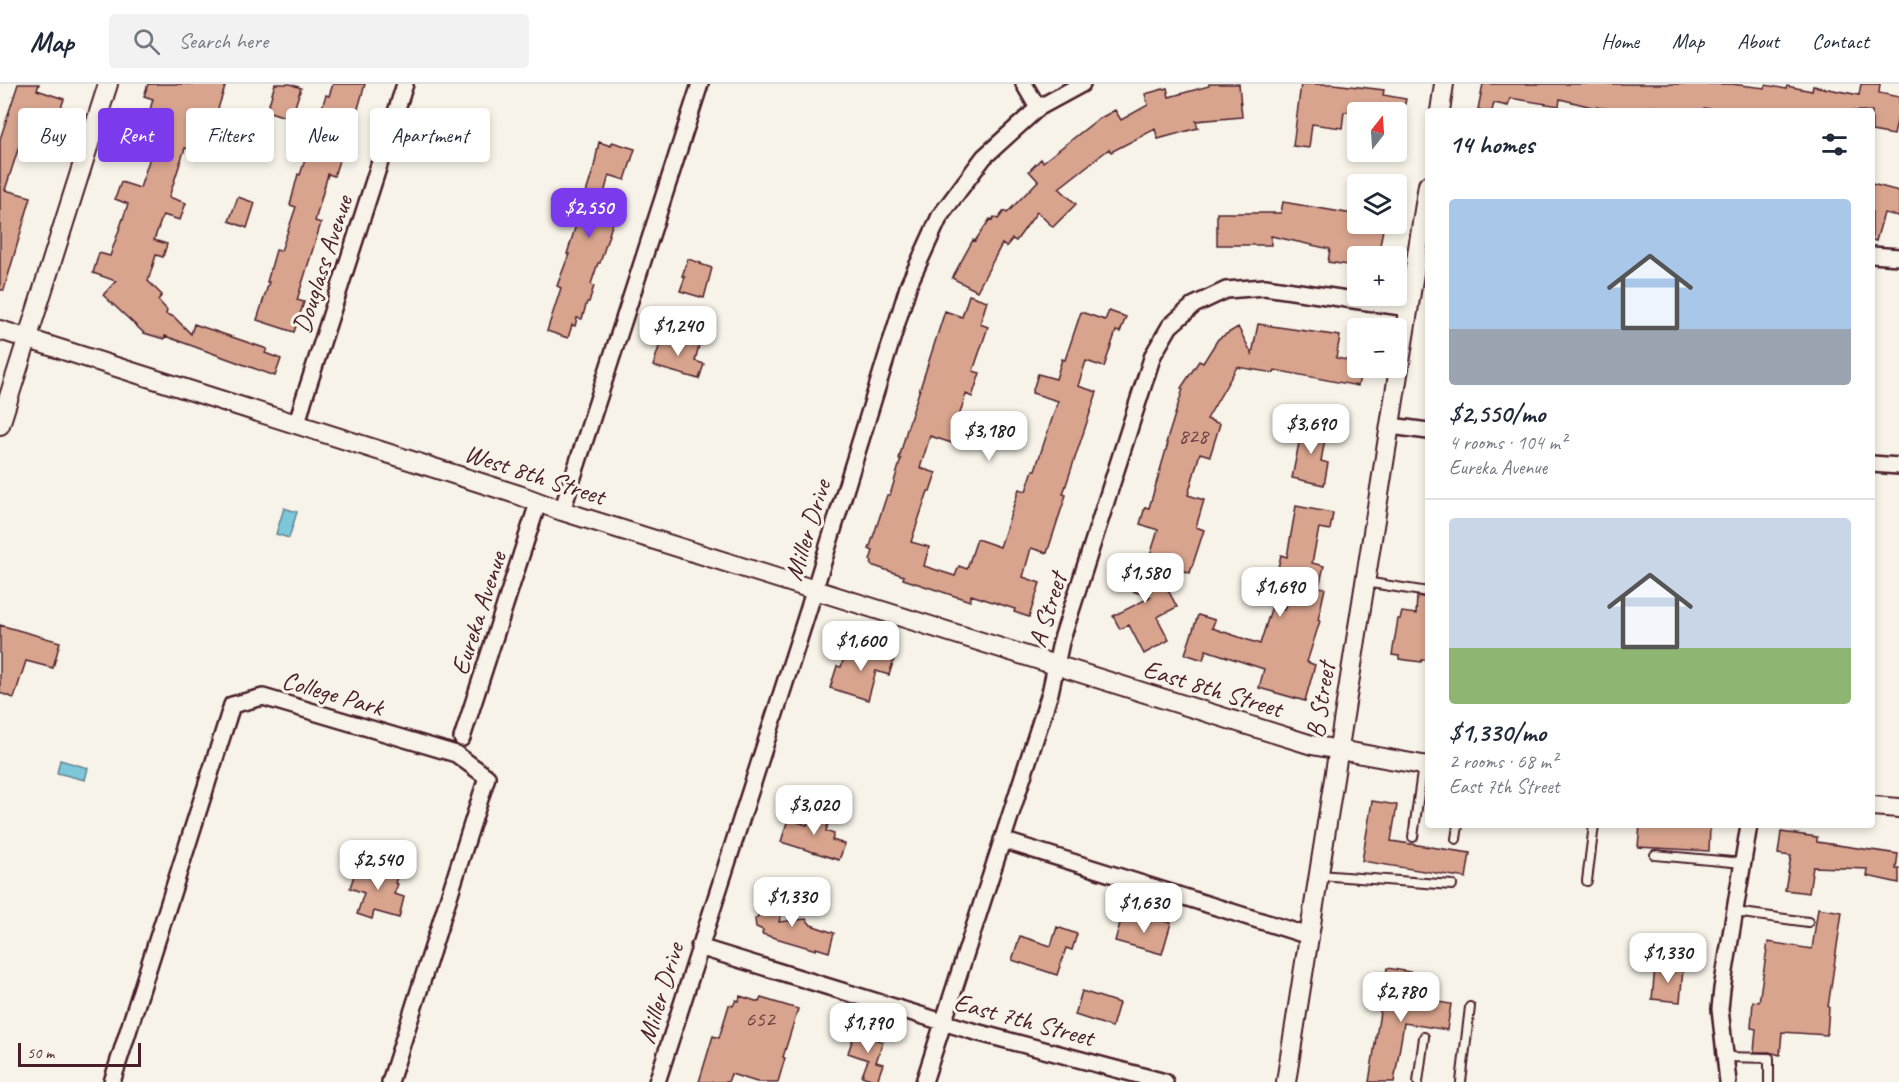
<!DOCTYPE html>
<meta charset="utf-8">
<style>
:root{--surface:#fff;--page:#f2f2f3;--text:#1f2937;--muted:#747a83;--line:#e0e1e3;--accent:#7c3aed}
body{margin:0;font-family:Caveat,sans-serif;background:var(--page);color:var(--text);height:100vh;display:flex;flex-direction:column;font-size:22px;white-space:nowrap}
*{box-sizing:border-box;margin:0}
p{font-size:20px;color:var(--muted)}
.icon{flex:none;width:33px;height:33px;fill:none;stroke:currentColor;stroke-width:2;stroke-linecap:round;stroke-linejoin:round}
.map{position:relative;flex:1;overflow:hidden}
.side{position:absolute;left:1425px;top:24px;width:450px;height:720px;display:flex;flex-direction:column;background:var(--surface);border-radius:6px;box-shadow:0 3px 9px #0003}
.side>*{flex:none}
.top-card{position:absolute;left:18px;top:24px;width:570px;height:54px;display:flex;gap:12px}
.needle{width:39px;rotate:17deg}
.fabs{position:absolute;left:1347px;top:18px;display:grid;gap:12px}
.fabs a{display:grid;place-items:center;width:60px;height:60px;border-radius:6px;background:var(--surface);box-shadow:0 3px 9px #0003;font-size:30px}
.scale{position:absolute;left:18px;bottom:15px;width:123px;box-sizing:border-box;padding-left:6px;border:3px solid #4a1f2b;border-top:0;font-size:16px;line-height:21px;white-space:nowrap;color:#4a1f2b;-webkit-text-stroke:4px #f7f3e8;paint-order:stroke}
.price{position:absolute;translate:-50% -51px;padding:0 14px;border-radius:12px;background:#fff;color:#222;font-size:20px;line-height:39px;filter:drop-shadow(0 2px 3px #0008)}
.price::after{content:'';position:absolute;left:50%;top:36px;width:18px;height:14px;margin-left:-9px;background:inherit;clip-path:polygon(0 0,100% 0,50% 100%)}
.price.on{background:var(--accent);color:#fff}
ul{padding:0;list-style:none}
li{display:grid;align-content:center;gap:12px;height:318px;padding:0 24px}
li+li{border-top:2px solid var(--line)}
li span{display:grid;place-items:center;height:186px;border-radius:6px;color:#555}
li>.icon{margin-inline-start:auto}
span .icon{width:108px;height:108px;fill:#fffc;stroke-width:1}
li b{font-size:26px}
h2{display:flex;justify-content:space-between;align-items:center;height:72px;padding:0 24px;font-size:26px}
.chip{padding:0 21px;border-radius:6px;background:var(--surface);box-shadow:0 3px 9px #0003;font-size:21px;line-height:54px}
.chip.on{background:var(--accent);color:#fff}
header{display:flex;align-items:center;gap:36px;box-sizing:border-box;height:84px;padding:0 30px;background:var(--surface);border-bottom:2px solid var(--line)}
header strong{font-size:28px}
nav{display:flex;gap:33px;margin-inline-start:auto;font-size:21px}
.search{width:420px;height:54px;background:var(--page);display:flex;align-items:center;gap:15px;box-sizing:border-box;padding:0 21px;border-radius:6px;color:var(--muted);font-size:22px}
.map>svg:first-child{display:block}
.water{fill:#7bc7da;stroke:#678494;stroke-width:1.5}
.building{fill:#d8a48e;stroke:#4a1f2b;stroke-width:1.5}
.lines{fill:none;stroke-linecap:round;stroke-linejoin:round}
.service-casing{stroke:#4a1f2b;stroke-width:12}
.minor-casing{stroke:#4a1f2b;stroke-width:20}
.tertiary-casing{stroke:#4a1f2b;stroke-width:22}
.service{stroke:#f7f3e8;stroke-width:8}
.minor{stroke:#f7f3e8;stroke-width:15}
.tertiary{stroke:#f7f3e8;stroke-width:18}
.labels{text-anchor:middle;stroke-width:6;stroke-linejoin:round;paint-order:stroke}
.number-label{font-size:22px;fill:#6e4044}
.street-label{font-size:26px;fill:#4a1f2b;stroke:#f7f3e8}
</style>
<header>
<strong>Map</strong>
<div class="search"><svg class="icon" aria-label="search" viewBox="0 0 24 24"><circle cx="10" cy="10" r="6"/><path d="M15 15l6 6"/></svg>Search here</div>
<nav><a>Home</a><a>Map</a><a>About</a><a>Contact</a></nav>
</header>
<div class="map">
<svg width="1899" height="998" viewBox="0 0 1899 998">
<rect width="100%" height="100%" fill="#f7f3e8"/>
<filter id="ink" filterUnits="userSpaceOnUse"><feTurbulence type="fractalNoise" baseFrequency=".0167" numOctaves="2"/><feDisplacementMap in="SourceGraphic" scale="12" xChannelSelector="R" yChannelSelector="G"/><feConvolveMatrix kernelMatrix="1 2 1 2 8 2 1 2 1" color-interpolation-filters="sRGB"/></filter>
<g filter="url(#ink)">
<!-- water -->
<path class="water" d="M284,424L297,428L289,454L276,450Z
M60,676L88,684L85,696L57,689Z"/>
<!-- building -->
<path class="building" d="M18,0H39L37,6L64,15L56,39L49,37L43,56L23,50L5,106L31,113L4,206H0V55Z
M148,0H226L213,40L217,41L209,71L185,64L169,113L186,119L180,136L163,131L154,156L167,160L163,173L156,171L148,197L162,211L158,216L167,226L166,230L174,233L191,250L194,240L267,265L265,269L281,275L275,292L165,252L164,255L144,249L103,211L116,197L93,189L99,169L110,172L128,120L115,115L121,98L140,104L156,55L143,51L153,15L144,12Z
M275,0H290L301,4L291,35L267,27Z
M333,0H365L350,53L347,52L334,92L328,90L315,137L321,139L297,216L304,218L294,248L257,236L269,198H267L276,166L281,167L296,123L290,121L298,90L300,91L326,11L329,12Z
M1209,0H1239L1242,33L1196,37L1198,44L1158,55L1155,45L1111,68L1109,65L1059,104L1076,120L1053,143L1037,128L1016,157L1012,155L1006,163L1002,160L977,207L952,194L973,156L975,157L990,135L992,136L994,133L998,135L1004,127L1007,129L1038,97L1029,87L1041,75L1043,78L1097,36L1115,26L1121,36L1148,21L1145,10L1167,4L1169,13L1209,2Z
M1301,0H1333L1384,6L1383,11L1406,15L1403,28H1344L1342,44L1312,40L1309,64L1293,62Z
M1483,0H1731L1765,4L1766,1L1786,5L1787,2L1812,7L1813,2L1859,11L1861,0H1880L1879,9L1899,13V27L1894,51L1872,47V27H1729L1704,24L1703,27H1682L1651,22L1650,27H1626L1596,23V24L1560,15L1559,22L1510,14L1508,22L1494,19L1492,27H1485L1478,25Z
M599,58L611,62L612,58L635,65L625,96L609,91L602,117L618,122L600,179H598L591,200L594,202L589,218H587L582,235L577,234L575,242L572,241L568,254L547,247L561,204L557,202L569,170H567L594,83Z
M1872,100L1899,107V132L1884,129L1876,157L1872,156Z
M238,113L255,119L247,144L229,137Z
M1283,118L1358,131V140H1384L1378,172H1358V175L1349,174L1348,181L1328,178L1330,165L1271,152V161H1217V129H1281Z
M688,175L701,179L700,180L712,184L704,214L680,207L685,193L682,192Z
M969,211L987,217L980,240L988,243L973,287L980,289L972,313L966,310L956,342L961,344L955,360L930,352L920,384L936,389L930,407H928L911,458L929,463L924,482L955,492L959,482L967,485L977,455L1000,463L1019,405L1026,407L1033,386H1035L1058,317L1032,309L1038,290L1056,295L1062,275L1065,276L1081,228L1105,236L1109,227L1126,233L1120,248L1116,247L1104,283L1086,277L1078,302L1097,308L1063,410L1066,411L1047,469L1031,464L1023,493L1040,499L1029,533L1014,528L1015,525L971,511L970,517L903,495L904,492L871,481L872,477L870,476L873,467L869,465L887,411H890L901,375H899L907,345L945,227L962,233Z
M1258,240L1340,252L1336,274L1358,278V284H1362L1358,302L1275,286L1274,289L1237,283L1207,335L1220,340L1210,372L1200,369L1188,411L1204,416L1196,443L1204,446L1190,489L1149,475L1158,446L1140,440L1145,423L1149,424L1168,359H1166L1183,305L1181,304L1199,277L1203,279L1218,255L1238,243L1252,270Z
M663,250L699,261L695,277L704,280L699,295L653,282Z
M1303,339L1327,344L1321,377L1328,379L1324,401L1292,394Z
M1296,422L1333,429L1330,446L1319,444L1312,479L1324,482L1319,503L1325,504L1318,536L1320,537L1307,578L1315,581L1305,617L1259,604L1264,585L1206,566L1203,576L1185,570L1198,531L1215,536L1212,544L1260,560L1272,522L1284,526L1292,496L1276,492L1281,471L1287,473Z
M1125,472L1155,482L1177,523L1157,533L1169,556L1144,570L1129,541L1120,545L1113,532L1151,513L1126,505L1127,501L1117,498Z
M1417,512L1428,514V576H1422L1421,578L1399,575V572L1392,571L1398,535H1400L1402,528L1416,530Z
M0,541L60,558L53,584L26,577L14,614L0,609Z
M848,562L872,570L873,566L895,572L889,591L876,587L868,616L830,604L837,582L841,583Z
M1372,717L1397,721L1391,757L1470,769L1466,794L1362,777Z
M813,724L831,729L826,747L834,750L832,756L845,760L839,776L781,758L788,735L807,741Z
M1640,741L1710,743L1709,767L1638,763Z
M1781,748L1817,753V758L1898,770L1896,785H1899V799L1867,792L1868,785L1813,783L1809,809L1785,806L1791,772L1778,770Z
M375,779L399,787L395,799L398,800L394,810L404,813L399,834L374,827L372,835L357,830L364,809L350,804L356,785L363,787L364,784L372,787Z
M771,812L785,816L779,838L806,835L811,841L834,849L829,868L816,864V866L762,850L763,846L756,843L755,835L768,822Z
M1818,824L1842,828L1828,923H1829L1827,951L1782,948L1780,971L1769,968H1754L1756,945L1751,944L1753,917L1759,918L1768,858L1812,865Z
M1122,832L1150,839L1152,834L1171,839L1162,870L1115,857Z
M1057,843L1077,850L1072,866L1066,864L1057,891L1012,876L1020,852L1051,862Z
M1655,883L1683,885L1680,918L1652,915Z
M1387,884L1411,888L1407,913L1451,920L1447,946L1404,939L1394,998H1369Z
M1082,907L1119,919L1112,943L1075,931Z
M740,912L759,918L761,914L798,925L783,973L785,974L778,998H757L731,990L728,998H699L713,952L719,954L729,921L733,922L736,916L739,917Z
M855,948L883,958L876,978L883,980L877,997L862,992L868,976L848,969Z"/>
<g class="lines">
<!-- service casing -->
<g class="service-casing">
<path id="service" d="M1365,498L1428,508
M1413,753L1423,681
M1456,755L1458,741
M1655,771L1743,779
M1319,791L1452,801
M1587,797L1594,741
M1735,828L1808,838
M1725,973L1769,974V998
M1418,998L1424,953
M1461,998L1470,923"/>
</g>
<!-- minor casing -->
<g class="minor-casing">
<path id="minor" d="M1024,0L1038,24
M1872,171L1899,173
M297,340L303,318L405,0
M1391,342L1428,347
M1872,380L1899,382
M562,427L700,0
M462,654L538,419
M1002,756L1309,852
M699,863L972,947L1165,998
M112,998L232,621L263,613L456,670L487,693L390,998
M657,998L807,530L909,200L940,132L984,73L1038,24L1082,0
M924,998L1050,609L1061,558L1153,271L1170,242L1194,221L1226,206L1265,203L1408,224
M1728,998L1720,925L1722,905L1749,741"/>
</g>
<!-- tertiary casing -->
<g class="tertiary-casing">
<path id="tertiary" d="M1440,27L1444,0
M0,246L519,411L562,427L1312,661L1428,682
M0,341L108,0
M1872,722L1899,724
M1286,998L1428,101"/>
</g>
<!-- service -->
<use href="#service" class="service"/>
<!-- minor -->
<use href="#minor" class="minor"/>
<!-- tertiary -->
<use href="#tertiary" class="tertiary"/>
</g>
</g>
<g class="labels">
<!-- number labels -->
<g class="number-label">
<text x="1193" y="359">828</text>
<text x="760" y="942">652</text>
</g>
<!-- street labels -->
<g class="street-label">
<text transform="translate(322 180) rotate(-72)" y="9">Douglass Avenue</text>
<text transform="translate(535 390) rotate(18)" y="9">West 8th Street</text>
<text transform="translate(807 446) rotate(-73)" y="9">Miller Drive</text>
<text transform="translate(1047 526) rotate(-73)" y="9">A Street</text>
<text transform="translate(478 529) rotate(-72)" y="9">Eureka Avenue</text>
<text transform="translate(1213 604) rotate(17)" y="9">East 8th Street</text>
<text transform="translate(333 609) rotate(16)" y="9">College Park</text>
<text transform="translate(1320 616) rotate(-81)" y="9">B Street</text>
<text transform="translate(660 909) rotate(-73)" y="9">Miller Drive</text>
<text transform="translate(1024 935) rotate(15)" y="9">East 7th Street</text>
</g>
</g>
</svg>
<div class="fabs">
<a><svg class="needle" viewBox="-14 -14 28 28"><path d="M0-13l5 13h-10z" fill="#e53935"/><path d="M0 13l5-13h-10z" fill="#747a83"/></svg></a>
<a><svg class="icon" aria-label="layers" viewBox="0 0 24 24"><path d="M12 4l9 5-9 5-9-5zM3 14l9 5 9-5"/></svg></a>
<a>+</a>
<a>−</a>
</div>
<div class="scale">50 m</div>
<b class="price on" style="left:589px;top:155px">$2,550</b>
<b class="price" style="left:678px;top:273px">$1,240</b>
<b class="price" style="left:1311px;top:371px">$3,690</b>
<b class="price" style="left:989px;top:378px">$3,180</b>
<b class="price" style="left:1145px;top:520px">$1,580</b>
<b class="price" style="left:1280px;top:534px">$1,690</b>
<b class="price" style="left:861px;top:588px">$1,600</b>
<b class="price" style="left:814px;top:752px">$3,020</b>
<b class="price" style="left:378px;top:807px">$2,540</b>
<b class="price" style="left:792px;top:844px">$1,330</b>
<b class="price" style="left:1144px;top:850px">$1,630</b>
<b class="price" style="left:1668px;top:900px">$1,330</b>
<b class="price" style="left:1401px;top:939px">$2,780</b>
<b class="price" style="left:868px;top:970px">$1,790</b>
<div class="top-card">
<a class="chip">Buy</a>
<a class="chip on">Rent</a>
<a class="chip">Filters</a>
<a class="chip">New</a>
<a class="chip">Apartment</a>
</div>
<section class="side">
<h2>14 homes<svg class="icon" aria-label="filters" viewBox="0 0 24 24"><path d="M4 7h16M4 17h16"/><circle cx="9" cy="7" r="2"/><circle cx="15" cy="17" r="2"/></svg></h2>
<ul>
<li><span style="background:linear-gradient(#a9c7e8 70%,#9aa5b1 0)"><svg class="icon" aria-label="home" viewBox="0 0 24 24"><path d="M3 11l9-7 9 7M6 9v11h12V9"/></svg></span><div><b>$2,550/mo</b><p>4 rooms · 104 m²</p><p>Eureka Avenue</p></div></li>
<li><span style="background:linear-gradient(#c9d6e8 70%,#8fb573 0)"><svg class="icon" aria-label="home" viewBox="0 0 24 24"><path d="M3 11l9-7 9 7M6 9v11h12V9"/></svg></span><div><b>$1,330/mo</b><p>2 rooms · 68 m²</p><p>East 7th Street</p></div></li>
</ul>
</section>
</div>
